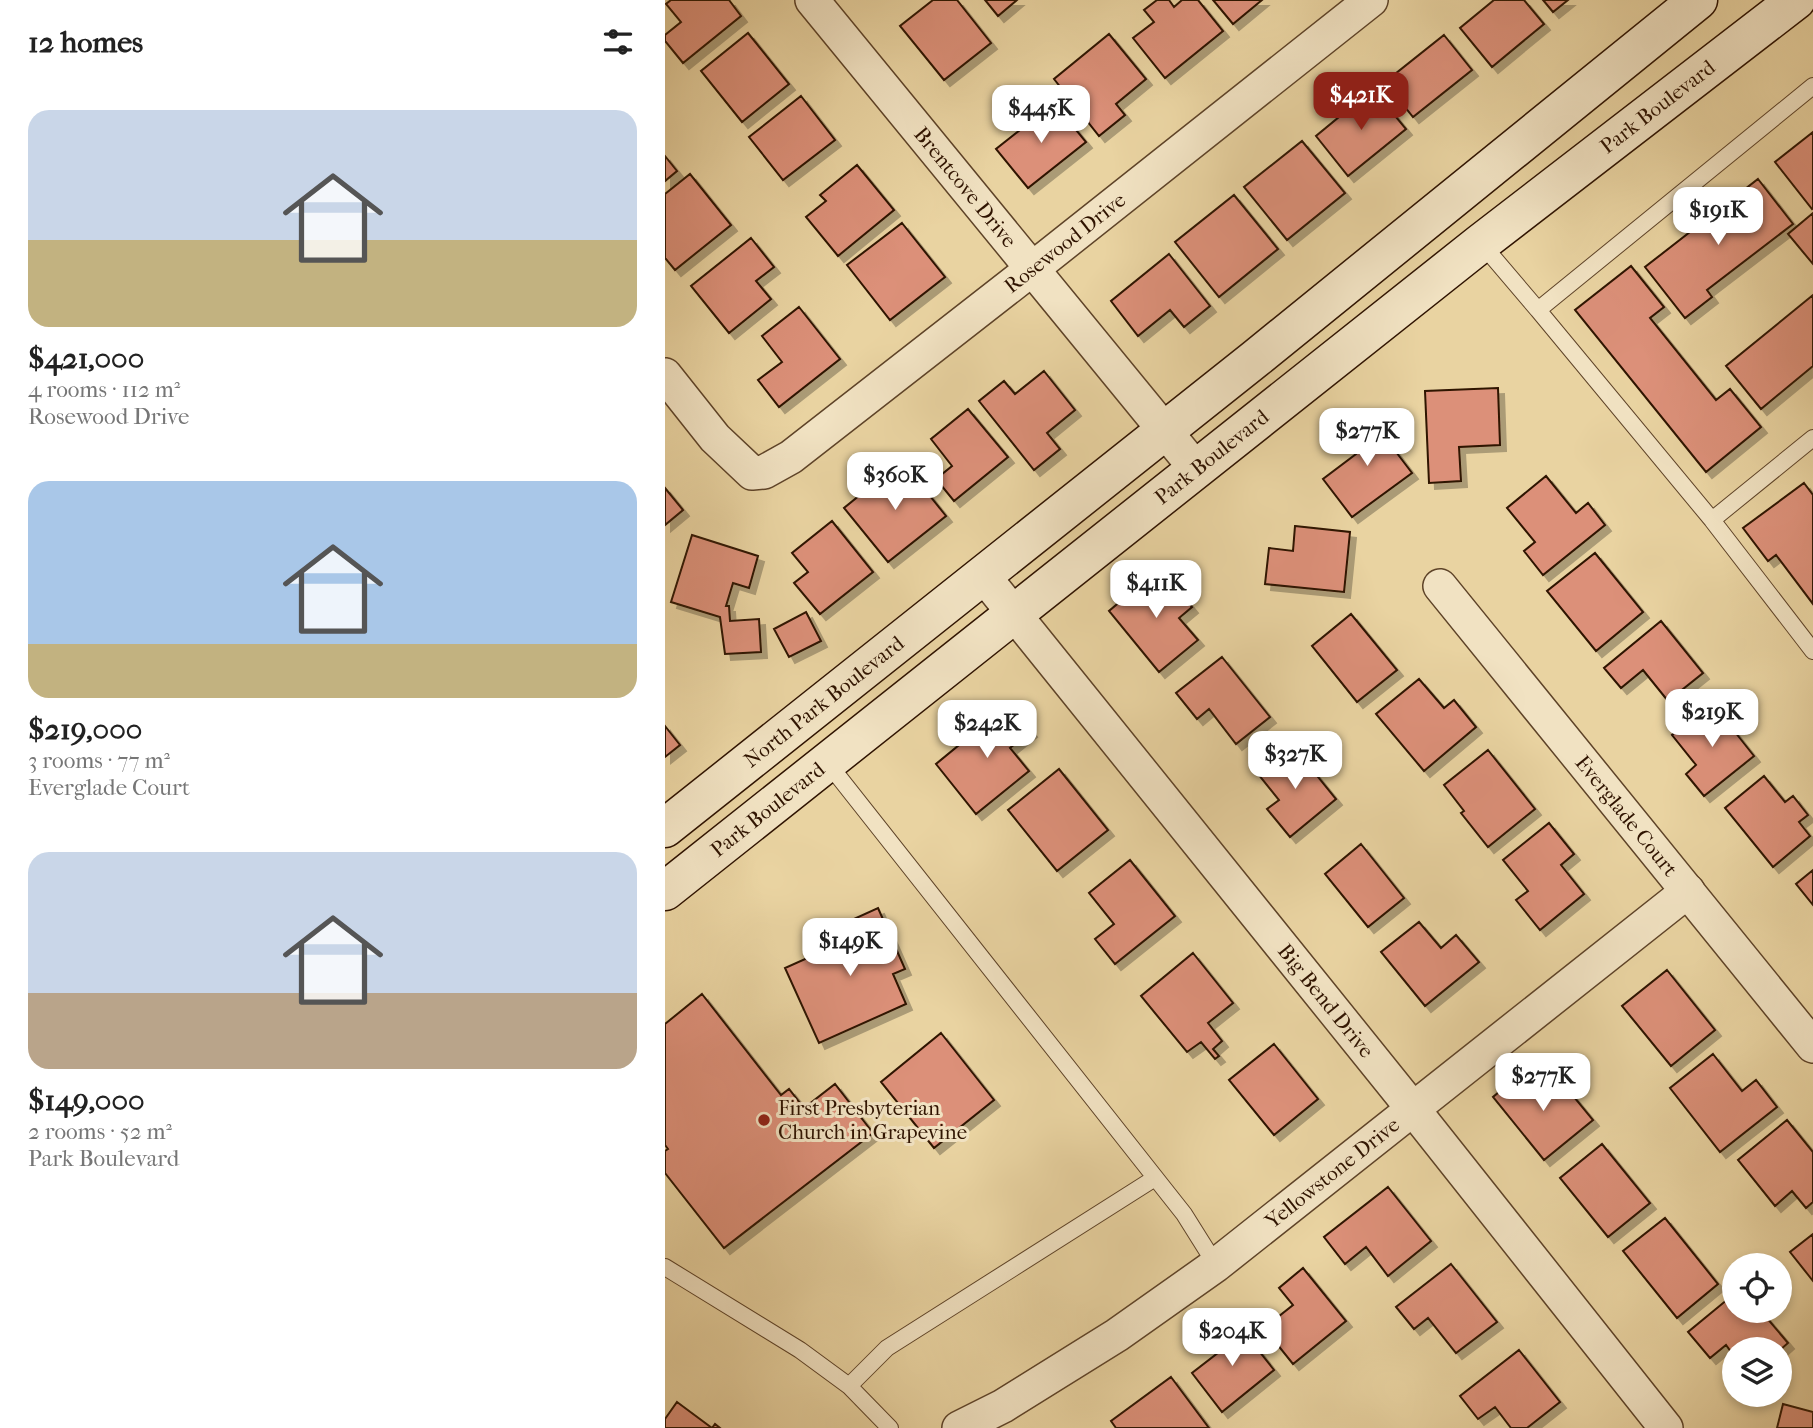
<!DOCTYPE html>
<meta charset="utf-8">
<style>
:root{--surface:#fff;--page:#f2f2f2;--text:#222;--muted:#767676;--accent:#8f2418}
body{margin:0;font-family:"IM FELL French Canon",serif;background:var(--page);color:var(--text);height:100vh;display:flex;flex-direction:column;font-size:26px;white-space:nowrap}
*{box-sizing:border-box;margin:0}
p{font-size:23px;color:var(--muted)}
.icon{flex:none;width:38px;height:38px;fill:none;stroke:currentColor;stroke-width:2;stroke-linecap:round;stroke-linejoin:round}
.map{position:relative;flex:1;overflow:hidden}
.details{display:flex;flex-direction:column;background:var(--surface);width:665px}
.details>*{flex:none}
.fabs{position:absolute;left:1057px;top:1253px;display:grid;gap:14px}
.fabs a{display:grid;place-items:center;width:70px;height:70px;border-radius:50%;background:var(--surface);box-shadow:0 4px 10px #0003;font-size:35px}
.price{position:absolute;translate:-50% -60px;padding:0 16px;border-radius:14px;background:#fff;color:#222;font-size:23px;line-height:46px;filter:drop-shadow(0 2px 4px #0008)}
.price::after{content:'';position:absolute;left:50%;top:42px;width:21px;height:16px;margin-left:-10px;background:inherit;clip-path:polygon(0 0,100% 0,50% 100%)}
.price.on{background:var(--accent);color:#fff}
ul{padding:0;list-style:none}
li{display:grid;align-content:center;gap:14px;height:371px;padding:0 28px}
li span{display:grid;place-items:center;height:217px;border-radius:21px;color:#555}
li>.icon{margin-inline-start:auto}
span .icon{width:126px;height:126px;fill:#fffc;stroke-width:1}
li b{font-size:30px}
h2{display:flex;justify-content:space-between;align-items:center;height:84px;padding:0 28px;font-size:30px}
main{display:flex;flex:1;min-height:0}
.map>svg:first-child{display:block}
.building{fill:#dc9079;stroke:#2f1300;stroke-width:2;filter:url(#shadow)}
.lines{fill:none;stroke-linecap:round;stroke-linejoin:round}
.service-casing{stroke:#5e4328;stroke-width:18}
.minor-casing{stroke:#5e4328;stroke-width:36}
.secondary-casing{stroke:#2f1300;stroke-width:41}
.service{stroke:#f1e2c2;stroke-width:16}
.minor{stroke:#f1e2c2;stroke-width:33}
.secondary{stroke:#f1e2c2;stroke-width:38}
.poi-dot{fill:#8f2418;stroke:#f1e2c2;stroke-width:2.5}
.labels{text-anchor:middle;stroke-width:6;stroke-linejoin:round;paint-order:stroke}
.street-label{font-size:21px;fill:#2f1300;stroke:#f1e2c2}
.poi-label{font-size:21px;fill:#2f1300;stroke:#f1e2c2;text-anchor:start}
</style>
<main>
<section class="details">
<h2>12 homes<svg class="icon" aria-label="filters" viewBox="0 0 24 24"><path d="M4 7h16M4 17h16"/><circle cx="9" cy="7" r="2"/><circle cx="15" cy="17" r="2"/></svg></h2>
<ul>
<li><span style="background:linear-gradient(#c9d6e8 60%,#c2b280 0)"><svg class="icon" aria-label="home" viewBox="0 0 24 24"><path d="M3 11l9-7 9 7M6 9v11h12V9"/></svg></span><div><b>$421,000</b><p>4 rooms · 112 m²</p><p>Rosewood Drive</p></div></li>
<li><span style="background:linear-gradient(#a9c7e8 75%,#c2b280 0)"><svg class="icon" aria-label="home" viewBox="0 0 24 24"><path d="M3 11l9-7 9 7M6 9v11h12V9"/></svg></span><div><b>$219,000</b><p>3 rooms · 77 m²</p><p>Everglade Court</p></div></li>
<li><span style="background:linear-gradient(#c9d6e8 65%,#b9a48a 0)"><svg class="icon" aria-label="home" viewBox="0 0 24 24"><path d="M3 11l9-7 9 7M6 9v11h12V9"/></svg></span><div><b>$149,000</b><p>2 rooms · 52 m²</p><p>Park Boulevard</p></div></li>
</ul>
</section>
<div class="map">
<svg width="1148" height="1428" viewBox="0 0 1148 1428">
<defs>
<filter id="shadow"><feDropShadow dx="6" dy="6" stdDeviation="0" flood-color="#0004"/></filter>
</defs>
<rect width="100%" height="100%" fill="#e9d3a1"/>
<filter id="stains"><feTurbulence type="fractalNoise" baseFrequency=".00286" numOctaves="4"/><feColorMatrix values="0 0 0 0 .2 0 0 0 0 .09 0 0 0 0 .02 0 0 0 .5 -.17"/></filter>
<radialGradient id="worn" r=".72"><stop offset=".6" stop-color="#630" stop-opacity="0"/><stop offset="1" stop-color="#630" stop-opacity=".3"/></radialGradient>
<!-- building -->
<path class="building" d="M6,0H64L76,16L18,63L0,41V35L16,22L1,4Z
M268,0H292L326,43L279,80L235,26Z
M320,0H352L333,16Z
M492,0H504L509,7L517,0H533L558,31L500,78L468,38L489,22L479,10Z
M548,0H597L568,24Z
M829,0H859L879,24L827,67L795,28Z
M878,0H903L888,12Z
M83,33L124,84L77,122L36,71Z
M444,34L481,79L451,104L460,115L434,136L389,79Z
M779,35L807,70L748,117L720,82Z
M708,89L741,129L683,176L651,136Z
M136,96L170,140L118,180L84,137Z
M389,103L421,142L363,188L331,149Z
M1148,132V208L1147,209L1110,162Z
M637,141L680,193L622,240L579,187Z
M0,156L12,171L0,181Z
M192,165L229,210L173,256L141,217L161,201L155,195Z
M25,174L66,225L10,270L0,258V194Z
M1093,179L1128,224L1042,290L1047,297L1020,318L980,267Z
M569,195L613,249L554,297L510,242Z
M1148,213V264L1123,234Z
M237,223L280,277L225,320L182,265Z
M86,238L109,267L91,281L106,299L64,333L26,286Z
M504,254L545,306L519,327L505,310L473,336L446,301Z
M966,266L999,307L985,318L1051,400L1065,389L1096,427L1041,472L910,310Z
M1148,295V366L1096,409L1061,366Z
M134,307L175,359L114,407L93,380L117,362L97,336Z
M379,371L410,410L382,433L395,449L369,470L314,401L339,381L350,394Z
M833,388L835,445L794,447L796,481L764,483L760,391Z
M303,409L343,457L289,501L271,479L287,466L266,439Z
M703,415L747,473L687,517L658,479L691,454L677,435Z
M237,461L281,516L223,562L179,508Z
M881,476L911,513L923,503L940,525L878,575L859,551L870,542L842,508Z
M1139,483L1148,495V604L1111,555L1103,561L1078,528Z
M0,488L18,510L0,525Z
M167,521L208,572L155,614L129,583L143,572L127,553Z
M630,526L685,532L679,592L600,584L604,548L628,551Z
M27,535L93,556L84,588L68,583L61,606H64L65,621L94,619L96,652L60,654L55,617L6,602Z
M930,553L978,612L931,651L882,591Z
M495,568L527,607L514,618L533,640L494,672L444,611Z
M141,612L156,641L124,657L109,629Z
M686,614L732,670L692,702L647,646Z
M996,621L1038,673L1003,701L978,670L956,688L939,668Z
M557,657L605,717L571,744L544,709L532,719L511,693Z
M754,679L779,708L789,700L811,727L759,771L711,714Z
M1047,703L1089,756L1039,796L1021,774L1031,765L1007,735Z
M344,704L366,731L345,748L364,771L311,814L271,764Z
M0,726L15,745L0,757Z
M628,746L671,799L625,837L602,809L614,800L593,774Z
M823,750L870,809L823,847L796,813L799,811L779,785Z
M394,769L443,830L392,871L343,810Z
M1099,776L1120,802L1128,796L1143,815L1134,822L1145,836L1108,867L1060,808Z
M884,823L909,854L896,865L919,894L875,930L851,900L863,891L838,860Z
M696,844L739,898L703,927L660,874Z
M465,860L510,916L450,964L430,939L449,924L424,893Z
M1148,870V905L1131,884Z
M213,908L240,969L228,974L241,1004L154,1043L120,968L176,943L169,928Z
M754,922L776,948L791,935L814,962L760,1006L716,952Z
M528,953L568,1003L543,1023L557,1041L548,1049L554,1056L550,1059L536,1042L522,1052L476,996Z
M1002,970L1050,1030L1006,1066L957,1006Z
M37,994L116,1095L124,1089L139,1108L170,1084L208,1133L59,1248L0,1173V1151L3,1149L0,1145V1024Z
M276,1033L329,1100L269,1148L216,1082Z
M609,1044L653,1099L609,1135L564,1080Z
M1048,1054L1077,1091L1091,1080L1112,1107L1055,1152L1005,1088Z
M857,1073L872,1090L891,1075L928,1120L879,1160L828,1097Z
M1122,1120L1148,1152V1202L1141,1208L1127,1191L1110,1206L1073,1160Z
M937,1144L985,1203L943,1237L895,1178Z
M723,1187L766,1241L723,1276L701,1247L680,1264L659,1237Z
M1000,1218L1053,1284L1012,1318L958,1251Z
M1148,1234V1281L1125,1252Z
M786,1264L832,1322L791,1353L763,1318L749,1329L731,1307Z
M638,1268L681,1321L628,1364L599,1328L628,1305L614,1288Z
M1069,1294V1311H1096L1123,1343L1115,1350L1069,1349V1356L1061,1345L1045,1358L1023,1332Z
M571,1322L609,1370L557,1412L527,1373L554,1352L546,1342Z
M854,1350L895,1402L862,1428H846L830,1407L813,1419L795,1396Z
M506,1377L544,1428H451L446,1421Z
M12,1402L47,1428L50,1424L55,1428H0V1419Z
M1118,1404L1148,1412V1428H1112Z"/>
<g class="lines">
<!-- service casing -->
<g class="service-casing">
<path id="service" d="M1148,86L873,310L1047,520L1148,651
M816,243L873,310
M1047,520L1148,438
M162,762L519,1214L551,1265
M0,1267L135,1350L184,1386L225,1428
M184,1386L222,1348L490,1178"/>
</g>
<!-- minor casing -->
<g class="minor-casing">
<g id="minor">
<path id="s1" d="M147,0L532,470"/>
<path id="s2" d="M0,375L50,438L87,473L99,472L126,457L367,269L706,0"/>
<path id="s3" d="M317,574L748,1109L1001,1428"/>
<path id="s4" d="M775,586L1148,1046"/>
<path id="s5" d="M294,1428L338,1406L452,1335L551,1265L1023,891"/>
</g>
</g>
<!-- secondary casing -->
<g class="secondary-casing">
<g id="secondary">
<path id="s6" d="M0,828L590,359L1033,0"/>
<path id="s7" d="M0,891L816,243L1131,0"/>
</g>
</g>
<!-- service -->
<use href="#service" class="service"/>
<!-- minor -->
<use href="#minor" class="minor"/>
<!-- secondary -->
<use href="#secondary" class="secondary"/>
</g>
<!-- markers -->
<circle class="poi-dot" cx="99" cy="1120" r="7"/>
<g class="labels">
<!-- street labels -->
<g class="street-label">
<text dy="7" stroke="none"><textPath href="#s7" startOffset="1265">Park Boulevard</textPath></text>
<text dy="7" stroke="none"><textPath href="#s1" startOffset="242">Brentcove Drive</textPath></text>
<text dy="7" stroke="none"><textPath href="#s2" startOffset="522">Rosewood Drive</textPath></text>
<text dy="7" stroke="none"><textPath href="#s7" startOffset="698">Park Boulevard</textPath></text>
<text dy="7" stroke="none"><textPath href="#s6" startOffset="203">North Park Boulevard</textPath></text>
<text dy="7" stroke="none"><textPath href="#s7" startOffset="131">Park Boulevard</textPath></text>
<text dy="7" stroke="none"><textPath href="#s4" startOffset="296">Everglade Court</textPath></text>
<text dy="7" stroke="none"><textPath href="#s3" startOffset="548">Big Bend Drive</textPath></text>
<text dy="7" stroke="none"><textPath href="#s5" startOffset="453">Yellowstone Drive</textPath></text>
</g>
<!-- poi labels -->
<g class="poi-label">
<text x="113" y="1115">First Presbyterian<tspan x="113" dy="24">Church in Grapevine</tspan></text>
</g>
</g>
<rect width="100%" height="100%" filter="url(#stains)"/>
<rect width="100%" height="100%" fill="url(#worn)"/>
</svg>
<div class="fabs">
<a><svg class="icon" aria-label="locate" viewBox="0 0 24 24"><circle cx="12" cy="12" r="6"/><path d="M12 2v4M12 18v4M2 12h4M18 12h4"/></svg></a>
<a><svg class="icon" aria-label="layers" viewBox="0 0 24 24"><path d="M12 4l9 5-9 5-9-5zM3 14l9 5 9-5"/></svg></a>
</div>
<b class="price on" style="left:696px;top:132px">$421K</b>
<b class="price" style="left:376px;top:145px">$445K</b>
<b class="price" style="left:1053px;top:247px">$191K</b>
<b class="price" style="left:702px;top:468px">$277K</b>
<b class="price" style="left:230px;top:512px">$360K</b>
<b class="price" style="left:491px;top:620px">$411K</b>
<b class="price" style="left:1047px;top:749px">$219K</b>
<b class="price" style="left:322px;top:760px">$242K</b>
<b class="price" style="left:630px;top:791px">$327K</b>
<b class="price" style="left:185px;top:978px">$149K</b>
<b class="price" style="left:878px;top:1113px">$277K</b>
<b class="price" style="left:567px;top:1368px">$204K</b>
</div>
</main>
